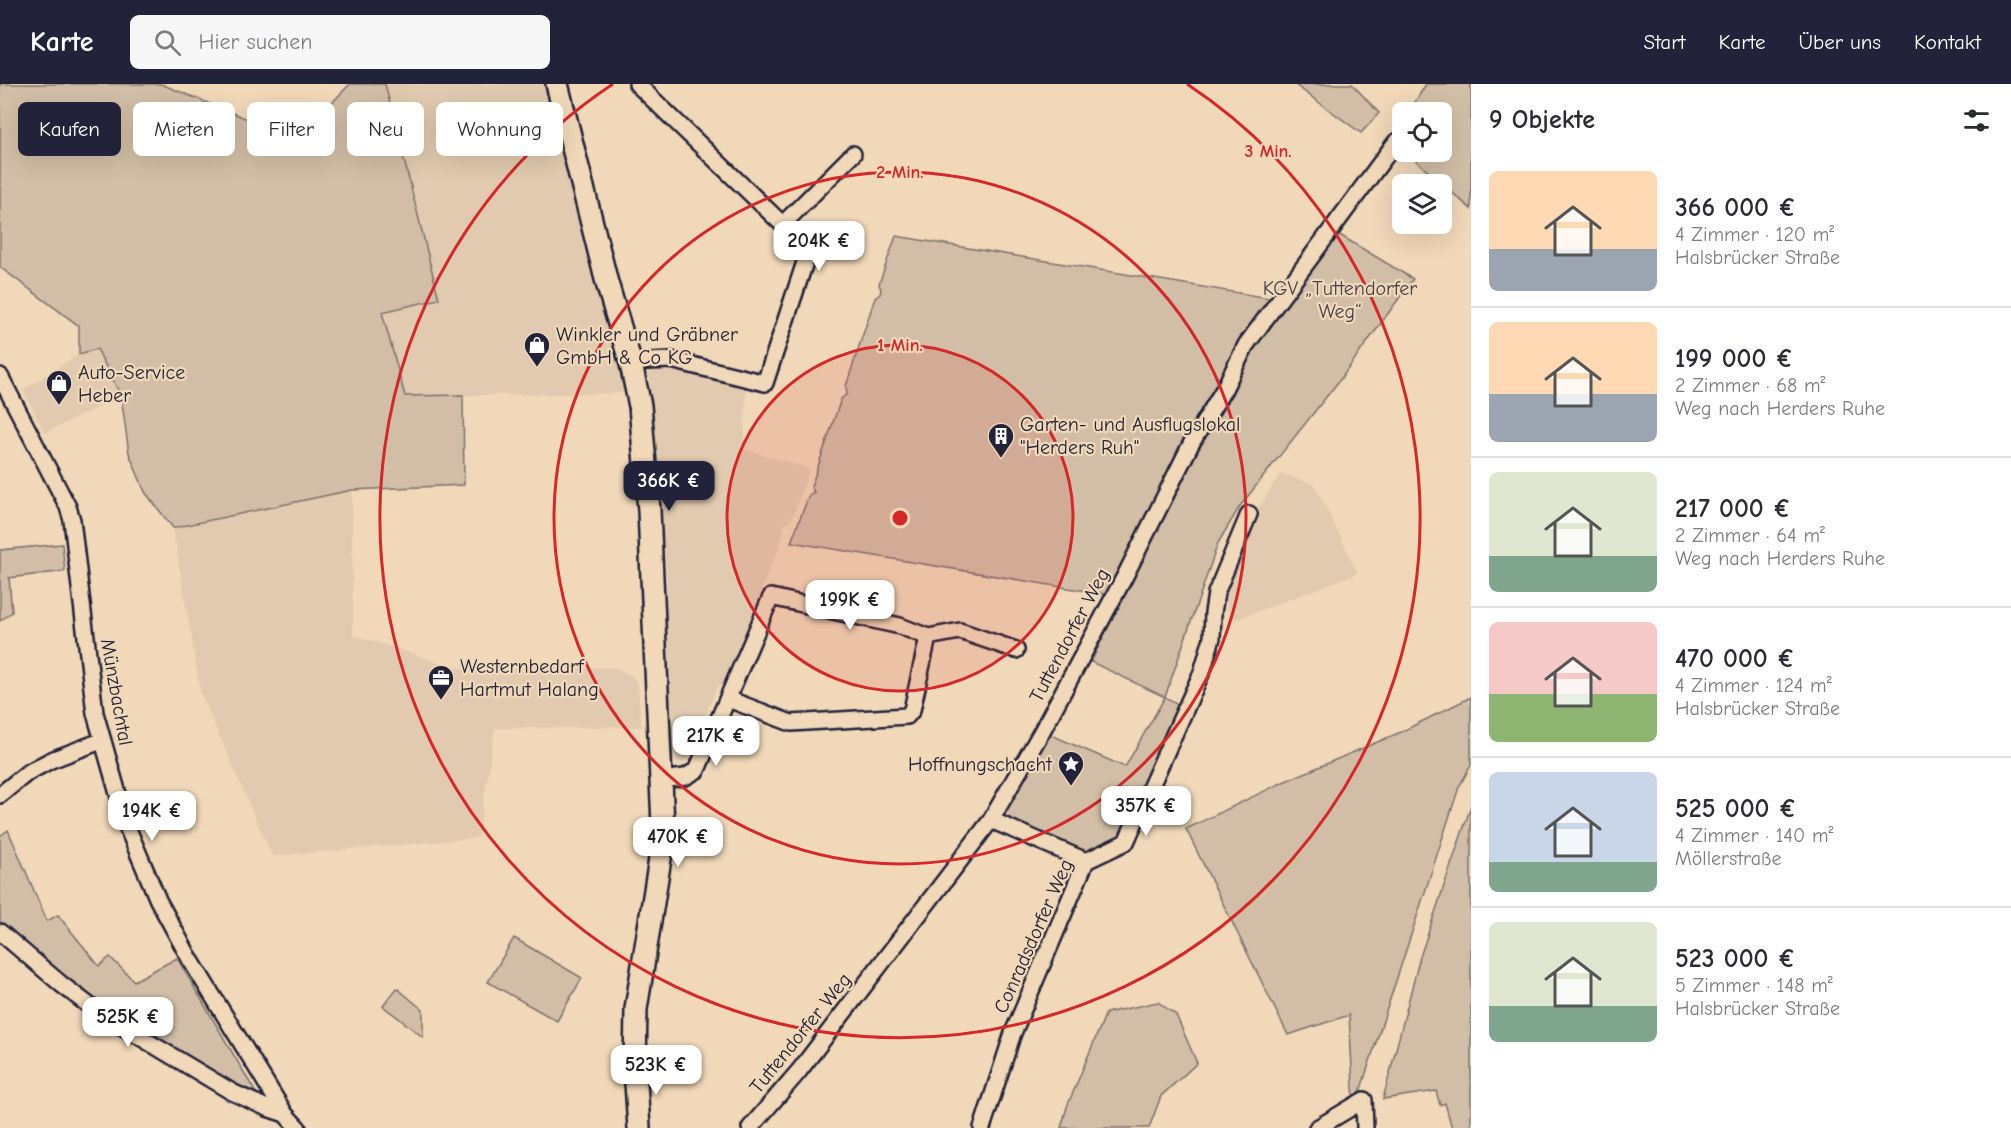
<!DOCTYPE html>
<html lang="de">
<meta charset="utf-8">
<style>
:root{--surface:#fff;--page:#f7f7f7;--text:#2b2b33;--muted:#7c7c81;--line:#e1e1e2;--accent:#22223b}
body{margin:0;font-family:"Comic Neue",sans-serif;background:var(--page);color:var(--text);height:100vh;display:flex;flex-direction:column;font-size:22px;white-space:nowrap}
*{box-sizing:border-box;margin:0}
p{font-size:20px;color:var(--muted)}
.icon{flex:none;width:33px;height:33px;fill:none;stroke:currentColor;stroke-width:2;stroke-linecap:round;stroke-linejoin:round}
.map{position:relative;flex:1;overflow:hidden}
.side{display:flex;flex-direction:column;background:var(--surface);width:540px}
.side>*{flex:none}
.top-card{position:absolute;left:18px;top:18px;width:570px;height:54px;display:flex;gap:12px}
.buttons{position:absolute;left:1392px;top:18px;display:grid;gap:12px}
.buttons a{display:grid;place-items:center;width:60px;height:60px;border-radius:9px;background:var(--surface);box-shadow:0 6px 24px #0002;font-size:30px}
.price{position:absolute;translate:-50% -51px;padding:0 14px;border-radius:12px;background:#fff;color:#222;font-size:20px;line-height:39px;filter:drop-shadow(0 2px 3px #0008)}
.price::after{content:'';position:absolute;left:50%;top:36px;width:18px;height:14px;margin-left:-9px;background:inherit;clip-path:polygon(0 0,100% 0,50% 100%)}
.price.active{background:var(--accent);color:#fff}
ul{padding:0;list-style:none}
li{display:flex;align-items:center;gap:18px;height:150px;padding:0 18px}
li+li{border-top:2px solid var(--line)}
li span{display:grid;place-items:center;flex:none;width:168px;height:120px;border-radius:9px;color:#555}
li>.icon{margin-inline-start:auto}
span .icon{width:72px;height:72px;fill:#fffc;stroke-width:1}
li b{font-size:26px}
h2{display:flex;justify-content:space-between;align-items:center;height:72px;padding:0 18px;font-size:26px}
.tag{padding:0 21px;border-radius:9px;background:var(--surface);box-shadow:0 6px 24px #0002;font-size:21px;line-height:54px}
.tag.active{background:var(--accent);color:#fff}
header{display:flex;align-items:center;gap:36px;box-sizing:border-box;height:84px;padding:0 30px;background:var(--accent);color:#fff}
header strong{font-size:28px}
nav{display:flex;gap:33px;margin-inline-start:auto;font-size:21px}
.search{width:420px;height:54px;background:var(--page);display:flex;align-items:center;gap:15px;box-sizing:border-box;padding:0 21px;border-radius:9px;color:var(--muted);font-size:22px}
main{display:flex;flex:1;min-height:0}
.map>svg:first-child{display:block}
.built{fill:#e1caaf}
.green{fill:#d2bea6;stroke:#7a7070;stroke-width:1.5}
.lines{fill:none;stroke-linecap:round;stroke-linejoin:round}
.minor-casing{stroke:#22223b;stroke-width:20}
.secondary-casing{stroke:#22223b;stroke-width:26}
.minor{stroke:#f0d8b8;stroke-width:15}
.secondary{stroke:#f0d8b8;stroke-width:21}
.ring{fill:none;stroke:#d62828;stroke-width:3}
.labels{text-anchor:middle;stroke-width:4.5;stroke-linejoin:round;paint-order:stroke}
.park-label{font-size:20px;fill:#454150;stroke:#f0d8b8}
.poi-label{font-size:20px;fill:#22223b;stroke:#f0d8b8;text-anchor:start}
.street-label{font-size:20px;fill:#22223b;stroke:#f0d8b8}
.centre{fill:#d62828;stroke:#f0d8b8;stroke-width:3}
.ring-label{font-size:18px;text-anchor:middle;font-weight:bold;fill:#d62828;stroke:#f0d8b8;stroke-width:4.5;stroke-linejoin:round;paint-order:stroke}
</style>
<header>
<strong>Karte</strong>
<div class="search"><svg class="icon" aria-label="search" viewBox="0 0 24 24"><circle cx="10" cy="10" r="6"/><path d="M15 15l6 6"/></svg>Hier suchen</div>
<nav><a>Start</a><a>Karte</a><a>Über uns</a><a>Kontakt</a></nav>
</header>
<main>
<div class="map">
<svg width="1471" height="1044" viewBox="0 0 1471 1044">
<rect width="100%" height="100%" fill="#f0d8b8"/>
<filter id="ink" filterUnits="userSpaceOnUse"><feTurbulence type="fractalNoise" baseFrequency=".0167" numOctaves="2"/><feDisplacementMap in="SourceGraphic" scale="12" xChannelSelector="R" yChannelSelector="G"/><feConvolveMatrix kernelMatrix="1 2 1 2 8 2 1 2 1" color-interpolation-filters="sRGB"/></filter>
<g filter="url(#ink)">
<!-- built -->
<path class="built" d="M385,0H544L627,309L405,312L382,227L439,215Z
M97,264L121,312L45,349L23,306L79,270Z
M656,281L746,303L744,365L810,385L791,437L784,441L783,453L761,507L755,534L722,601L717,603L689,673L681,678L673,676L669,664L664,556L667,495L649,290L650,286Z
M1281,389L1315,401L1358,489L1230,538L1224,503L1254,431Z
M352,406L353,551L457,584H617L632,592L638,601L641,643L495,644L478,754L272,772L201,610L173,444Z"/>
<!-- green -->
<path class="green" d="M0,0H161L297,55L350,0H385L439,215L382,228L405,312L463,311L464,401L352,406L173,444L145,408L129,369L121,312L97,265L79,270V242L0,183Z
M1294,0H1352L1379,29L1361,49Z
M1426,0H1471V125L1406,68H1442V28H1409Z
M1333,147L1413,195L1342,293L1240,422L1218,459L1165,613L1185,624L1126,758L1086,777L991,736L1042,647L1125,683L1165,613L1091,578L1227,305L1302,188Z
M896,152L1275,215L1110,511L791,458L809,411L814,408L811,403L841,315L847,310L846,302L875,214L880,210L881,206L879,200Z
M62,460L65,487L9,494L12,528L0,537V466Z
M1471,613V681L1459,703L1358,1014L1354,1020L1349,931L1288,951L1186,745L1281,699L1401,648Z
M1471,722V1044H1452L1445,1019L1440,1021L1436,1007L1383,1015L1420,873Z
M8,746L47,837L58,831L99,882L110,873L134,897L177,874L256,1009L253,1014L89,914L0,840V752Z
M514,854L582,894L557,937L488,898Z
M397,904L423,926V953L383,922Z
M1158,918L1176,931L1197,979L1161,1012L1149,1044H1061L1067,1023L1106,929Z"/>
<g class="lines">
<!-- minor casing -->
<g class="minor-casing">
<path id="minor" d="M783,140L853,70
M631,280L648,277L671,276L765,299L809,166L637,0
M0,292L68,423L72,436L95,629L128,745L158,816L190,875L285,1030L298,1044
M728,615L791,639L907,632L912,626L928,553
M661,696L685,693L697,686L771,513L900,542L928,553L960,547L1016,566
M0,711L27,689L51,676L101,657
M991,736L1086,777
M0,848L61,900L95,926L232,1008L267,1024L285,1030
M750,1044L799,987L991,736L1042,647L1125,492L1191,360L1224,305L1246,261L1396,58
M982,1044L1013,949L1086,777L1126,758L1202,588L1212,554L1213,529L1216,509L1249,430
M1317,1044L1364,1016L1365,1044"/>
</g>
<!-- secondary casing -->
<g class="secondary-casing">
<path id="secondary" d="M557,0L607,199L631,280L640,322L649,426L663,741V756L636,925L635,984L639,1044"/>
</g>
<!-- minor -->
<use href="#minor" class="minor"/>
<!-- secondary -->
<use href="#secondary" class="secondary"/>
</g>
</g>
<!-- distance rings -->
<circle cx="900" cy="434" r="173" fill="#d62828" fill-opacity=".12"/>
<g class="ring">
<circle cx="900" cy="434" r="173"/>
<circle cx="900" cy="434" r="346"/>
<path d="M1187 0A520 520 0 1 1 613 0"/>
</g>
<!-- icons -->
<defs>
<g id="shop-pin" transform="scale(1.35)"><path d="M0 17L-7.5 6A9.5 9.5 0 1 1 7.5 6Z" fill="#22223b" stroke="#f0d8b8"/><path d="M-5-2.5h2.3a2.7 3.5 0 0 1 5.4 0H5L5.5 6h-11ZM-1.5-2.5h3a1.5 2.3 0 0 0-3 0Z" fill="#fff"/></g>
<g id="building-pin" transform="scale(1.35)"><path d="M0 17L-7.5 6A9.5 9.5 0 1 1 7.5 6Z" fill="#22223b" stroke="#f0d8b8"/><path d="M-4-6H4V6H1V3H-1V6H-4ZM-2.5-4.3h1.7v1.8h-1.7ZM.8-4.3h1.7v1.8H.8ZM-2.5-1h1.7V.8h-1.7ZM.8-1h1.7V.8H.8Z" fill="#fff"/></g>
<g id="office-pin" transform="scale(1.35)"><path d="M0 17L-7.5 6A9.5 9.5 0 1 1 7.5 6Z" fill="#22223b" stroke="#f0d8b8"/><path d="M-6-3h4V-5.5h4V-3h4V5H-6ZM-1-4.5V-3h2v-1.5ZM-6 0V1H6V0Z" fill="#fff"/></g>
<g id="sight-pin" transform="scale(1.35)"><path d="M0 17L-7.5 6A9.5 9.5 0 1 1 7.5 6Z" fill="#22223b" stroke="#f0d8b8"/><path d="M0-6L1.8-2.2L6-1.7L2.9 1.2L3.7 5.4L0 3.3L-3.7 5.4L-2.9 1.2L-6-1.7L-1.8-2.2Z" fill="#fff"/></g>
</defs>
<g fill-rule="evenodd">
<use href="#shop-pin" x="537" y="261"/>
<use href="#shop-pin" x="59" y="299"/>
<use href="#building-pin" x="1001" y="352"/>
<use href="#office-pin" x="441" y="594"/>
<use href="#sight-pin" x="1071" y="680"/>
</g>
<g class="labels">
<!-- park labels -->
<g class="park-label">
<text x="1340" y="211">KGV „Tuttendorfer<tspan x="1340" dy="23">Weg“</tspan></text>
</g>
<!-- poi labels -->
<g class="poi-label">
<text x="556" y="257">Winkler und Gräbner<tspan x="556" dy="23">GmbH &amp; Co KG</tspan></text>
<text x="78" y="295">Auto-Service<tspan x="78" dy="23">Heber</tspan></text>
<text x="1020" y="347">Garten- und Ausflugslokal<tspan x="1020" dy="23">"Herders Ruh"</tspan></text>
<text x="460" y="589">Westernbedarf<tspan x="460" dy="23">Hartmut Halang</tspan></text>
<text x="1052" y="687" text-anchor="end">Hoffnungschacht</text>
</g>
<!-- street labels -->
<g class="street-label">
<text transform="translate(1069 551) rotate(-62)" y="7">Tuttendorfer Weg</text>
<text transform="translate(117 608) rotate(80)" y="7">Münzbachtal</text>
<text transform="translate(1033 852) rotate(-66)" y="7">Conradsdorfer Weg</text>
<text transform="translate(800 949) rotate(-51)" y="7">Tuttendorfer Weg</text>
</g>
</g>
<circle cx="900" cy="434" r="9" class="centre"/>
<g class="ring-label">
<text x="1268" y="73">3 Min.</text>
<text x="900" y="94">2 Min.</text>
<text x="900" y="267">1 Min.</text>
</g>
</svg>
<div class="buttons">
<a><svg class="icon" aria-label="locate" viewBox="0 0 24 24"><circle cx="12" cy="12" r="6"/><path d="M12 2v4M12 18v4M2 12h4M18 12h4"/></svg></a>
<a><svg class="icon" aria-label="layers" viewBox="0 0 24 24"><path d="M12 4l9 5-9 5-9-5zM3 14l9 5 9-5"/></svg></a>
</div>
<b class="price" style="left:819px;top:188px">204K €</b>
<b class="price active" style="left:669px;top:428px">366K €</b>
<b class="price" style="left:850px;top:547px">199K €</b>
<b class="price" style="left:716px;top:683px">217K €</b>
<b class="price" style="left:1146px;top:753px">357K €</b>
<b class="price" style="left:152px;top:758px">194K €</b>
<b class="price" style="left:678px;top:784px">470K €</b>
<b class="price" style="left:128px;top:964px">525K €</b>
<b class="price" style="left:656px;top:1012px">523K €</b>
<div class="top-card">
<a class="tag active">Kaufen</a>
<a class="tag">Mieten</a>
<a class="tag">Filter</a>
<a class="tag">Neu</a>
<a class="tag">Wohnung</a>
</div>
</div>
<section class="side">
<h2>9 Objekte<svg class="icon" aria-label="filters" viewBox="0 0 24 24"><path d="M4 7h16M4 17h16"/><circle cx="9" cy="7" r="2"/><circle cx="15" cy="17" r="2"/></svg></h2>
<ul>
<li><span style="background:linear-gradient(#ffd9b3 65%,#9aa5b1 0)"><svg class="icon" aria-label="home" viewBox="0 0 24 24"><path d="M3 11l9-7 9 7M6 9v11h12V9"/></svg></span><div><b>366 000 €</b><p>4 Zimmer · 120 m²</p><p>Halsbrücker Straße</p></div></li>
<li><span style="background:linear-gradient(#ffd9b3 60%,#9aa5b1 0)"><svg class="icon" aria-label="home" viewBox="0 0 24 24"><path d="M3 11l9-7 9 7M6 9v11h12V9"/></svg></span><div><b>199 000 €</b><p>2 Zimmer · 68 m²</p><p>Weg nach Herders Ruhe</p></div></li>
<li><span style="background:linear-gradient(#dfe7d0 70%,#7fa58c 0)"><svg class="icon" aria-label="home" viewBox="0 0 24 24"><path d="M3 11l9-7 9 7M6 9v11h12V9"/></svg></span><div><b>217 000 €</b><p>2 Zimmer · 64 m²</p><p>Weg nach Herders Ruhe</p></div></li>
<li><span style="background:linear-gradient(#f6c9c9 60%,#8fb573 0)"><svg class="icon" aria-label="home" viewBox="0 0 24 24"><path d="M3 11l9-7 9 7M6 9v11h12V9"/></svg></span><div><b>470 000 €</b><p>4 Zimmer · 124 m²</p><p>Halsbrücker Straße</p></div></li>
<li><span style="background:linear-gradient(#c9d6e8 75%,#7fa58c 0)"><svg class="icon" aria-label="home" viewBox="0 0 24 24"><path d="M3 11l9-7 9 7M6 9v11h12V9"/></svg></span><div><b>525 000 €</b><p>4 Zimmer · 140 m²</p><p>Möllerstraße</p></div></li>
<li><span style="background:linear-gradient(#dfe7d0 70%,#7fa58c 0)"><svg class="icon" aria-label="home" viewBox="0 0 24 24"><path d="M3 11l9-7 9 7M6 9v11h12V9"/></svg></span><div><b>523 000 €</b><p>5 Zimmer · 148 m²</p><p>Halsbrücker Straße</p></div></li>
</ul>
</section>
</main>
